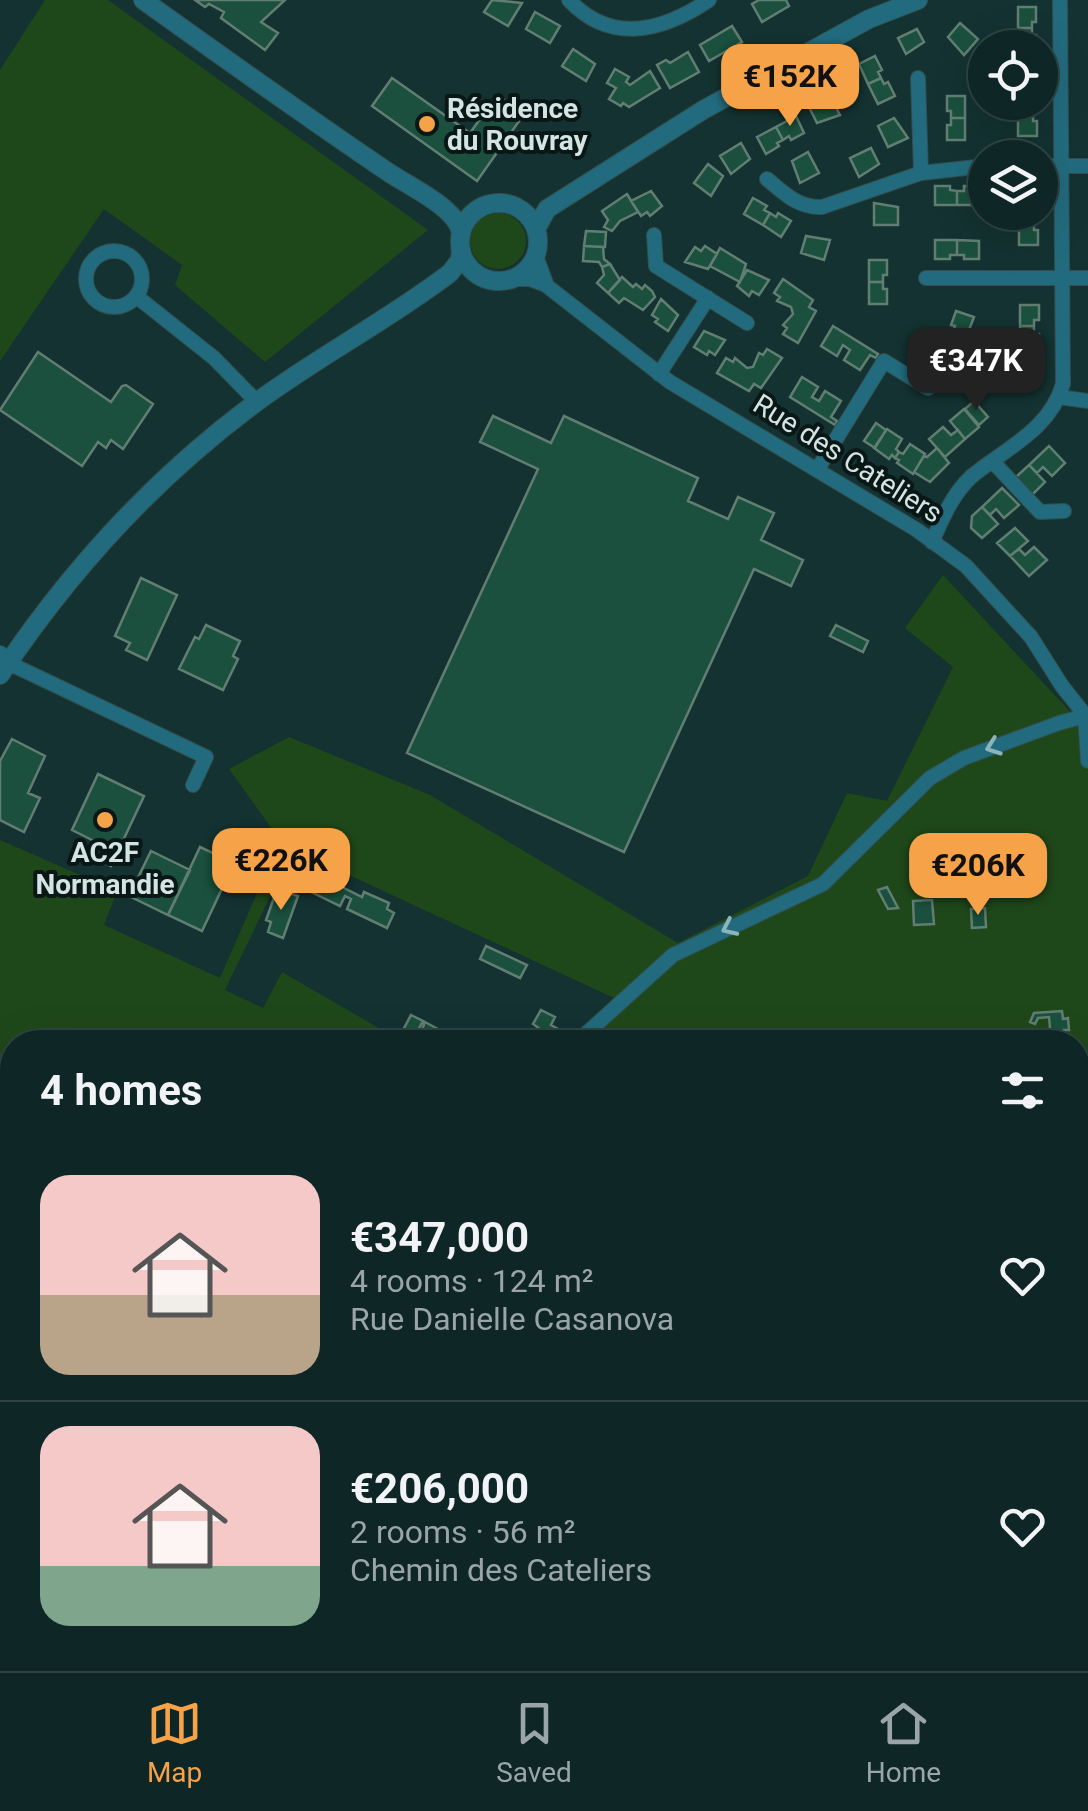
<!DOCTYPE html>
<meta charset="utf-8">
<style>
:root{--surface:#0e2625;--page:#1c3232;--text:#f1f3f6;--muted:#9ba5a7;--line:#2e4342;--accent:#f6a248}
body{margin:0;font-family:Roboto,sans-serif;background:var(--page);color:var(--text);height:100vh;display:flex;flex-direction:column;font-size:38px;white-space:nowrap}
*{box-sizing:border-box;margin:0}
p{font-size:32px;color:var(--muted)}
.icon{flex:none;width:55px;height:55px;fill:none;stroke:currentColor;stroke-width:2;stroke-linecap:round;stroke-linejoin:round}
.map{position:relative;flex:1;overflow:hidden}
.details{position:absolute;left:0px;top:1030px;width:1090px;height:642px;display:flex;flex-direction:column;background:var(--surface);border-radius:40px 40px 0 0;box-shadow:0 10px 40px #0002,0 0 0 2px var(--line)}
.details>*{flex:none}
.buttons{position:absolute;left:968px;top:30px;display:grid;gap:20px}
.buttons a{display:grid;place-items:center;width:90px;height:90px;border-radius:50%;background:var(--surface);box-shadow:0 10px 40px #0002,0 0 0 2px var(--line);font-size:50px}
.price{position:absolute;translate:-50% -85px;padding:0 22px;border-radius:20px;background:var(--accent);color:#111;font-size:32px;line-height:65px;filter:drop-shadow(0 2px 5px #0008)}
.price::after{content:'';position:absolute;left:50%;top:60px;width:30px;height:22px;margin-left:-15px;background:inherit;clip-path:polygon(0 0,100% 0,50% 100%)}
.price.active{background:#222;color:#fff}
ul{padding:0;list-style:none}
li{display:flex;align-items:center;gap:30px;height:250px;padding:0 40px}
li+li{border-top:2px solid var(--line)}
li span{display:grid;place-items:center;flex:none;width:280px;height:200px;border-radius:30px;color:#555}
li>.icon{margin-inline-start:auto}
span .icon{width:120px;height:120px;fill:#fffc;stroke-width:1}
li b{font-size:42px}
h2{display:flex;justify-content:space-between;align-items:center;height:120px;padding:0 40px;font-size:42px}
.tabs{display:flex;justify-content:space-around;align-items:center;height:140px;border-top:2px solid var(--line);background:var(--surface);font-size:28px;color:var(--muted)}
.tabs a{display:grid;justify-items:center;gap:5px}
.tabs .active{color:var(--accent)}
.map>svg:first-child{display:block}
.green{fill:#1f481a}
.water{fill:#041a2a}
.building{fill:#1a503d;stroke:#627e72;stroke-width:2.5}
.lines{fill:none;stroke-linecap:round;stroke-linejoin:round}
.minor-casing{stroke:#324e4d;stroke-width:16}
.tertiary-casing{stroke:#324e4d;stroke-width:20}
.minor{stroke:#226b7e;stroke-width:14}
.tertiary{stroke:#226b7e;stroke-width:18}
.oneway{stroke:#8cb4bb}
.poi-dot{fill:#f6a248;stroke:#0a1717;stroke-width:4}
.labels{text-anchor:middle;stroke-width:8;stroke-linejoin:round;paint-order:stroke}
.poi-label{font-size:28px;font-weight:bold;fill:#d3e4e3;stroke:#0a1717;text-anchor:start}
.street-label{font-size:28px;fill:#d3e4e3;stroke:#0a1717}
</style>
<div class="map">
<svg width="1088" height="1671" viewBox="0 0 1088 1671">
<rect width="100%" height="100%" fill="#133231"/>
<!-- green -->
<path class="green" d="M45,0H108L428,230L265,362L175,285L182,265L104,209L0,361V70Z
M470 241a28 28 0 1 1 56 0a28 28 0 1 1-56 0Z
M943,575L1088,731V1671H351L350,1660H1078V1042H565L616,999L293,849L225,990L263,1008L282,972L403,1042H12V1654L11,1671H0V840L117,891L104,925L220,978L280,840L229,769L289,737L430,795L678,943L808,876L847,793L887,801L953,667L905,628Z
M35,1660H92L94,1671H35Z
M222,1660H299L298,1671H232Z"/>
<!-- water -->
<path class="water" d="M92,1660H222L232,1671H94Z"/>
<!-- building -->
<path class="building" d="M195,0H285L261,22L278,33L265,50L221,18L224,12L209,4L205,7Z
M492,0L522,3L508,26L484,12Z
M759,0H786L789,6L762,22L752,4Z
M1018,7H1036V22H1032V28H1018Z
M535,12L560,26L550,43L526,29Z
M960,23L978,39L964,55L948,37Z
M732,26L742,42L709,61L700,45Z
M1018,28H1032V35H1036V48H1018Z
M917,29L924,42L906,54L898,38Z
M573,49L595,64L586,81L562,66Z
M688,52L699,72L670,88L657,65L666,60L670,63Z
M875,56L882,70L878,72L881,78L868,84L859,64Z
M615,69L629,77L626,82L630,85L650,71L660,88L629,107L623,103L621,106L609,99L616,88L607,83Z
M392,78L470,133L497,95L524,114L477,181L372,106Z
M881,78L884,84L888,82L895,96L878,104L868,84Z
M830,96L840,115L817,123L809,107Z
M947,96H965V118H951V111H947Z
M1018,102H1037V107H1033V114H1018Z
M1018,114H1033V121H1037V136H1018Z
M796,116L804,133L791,140L789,136L783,140L776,127Z
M894,118L908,138L888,147L878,126Z
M951,118H965V140H947V125H951Z
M776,127L783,140L777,143L779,146L766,154L757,137Z
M741,143L750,159L731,174L720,156Z
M871,148L879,164L859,177L850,158Z
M808,152L819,173L800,183L792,161Z
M708,164L723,176L711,196L694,183Z
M935,186H950V190L957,191V205H935Z
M964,186H979V205H957V191H964Z
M651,191L662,206L650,216L647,212L641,216L631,201Z
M627,194L638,212L620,221L612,231L604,227L608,220L602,211Z
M753,198L767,206L764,210L770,213L763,225L744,214Z
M874,203L898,207V225H874Z
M1019,212H1038V216H1034V223H1019Z
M770,213L776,217L778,213L791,221L781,237L763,225Z
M1019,223H1034V230H1038V245H1019Z
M586,231L606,232L605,247L584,246Z
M806,236L830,240L824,260L801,253Z
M935,240H957V255H950V259H935Z
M957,240L979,241V259H964V255H957Z
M584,246L603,247L604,259L610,264L602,267L599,262L583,261Z
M705,246L717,254L708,269L685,262L695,247L701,251Z
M720,248L746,264L740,282L710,266Z
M869,260H887V275H883V282H869Z
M610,264L620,280L608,293L597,283L604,275L602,267Z
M747,270L769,280L759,295L752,291L749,296L737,286Z
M622,277L633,287L636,284L642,289L645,285L652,291L655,297L643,310L624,298L619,303L608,293Z
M783,279L813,300L809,307L816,311L798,343L783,334L787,328L783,325L793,314L791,307L777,301L780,297L774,293Z
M869,282H883V289H887V304H869Z
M661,299L678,315L668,331L655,322L658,319L652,315Z
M1020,305H1039V320H1034V326H1020Z
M956,311L974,317L966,338L953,333L955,326L951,325Z
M833,326L878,354L876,358L870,355L860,370L844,360L850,350L843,345L837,356L821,346Z
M1020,326H1034V334H1039V349H1020Z
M704,331L725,340L715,355L709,351L707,355L694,347Z
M953,333L966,338L958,359L941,352L946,338L950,339Z
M767,349L782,358L761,388L754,384L749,391L717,373L726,358L733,362L735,358L747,368L753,367L759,353L763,355Z
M38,352L111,402L122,386L126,385L153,404L123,449L111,440L106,448L98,442L82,466L0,410Z
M1013,364H1032L1035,388H1013Z
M802,377L818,387L812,397L819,401L825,391L841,401L831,417L837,421L835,425L790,397Z
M974,401L988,417L979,425L965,409Z
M964,409L979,427L965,439L950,421Z
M493,416L551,443L564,416L698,478L688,501L728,519L738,497L774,513L761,540L803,560L791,586L754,569L624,852L407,753L538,469L480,442Z
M876,423L886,430L875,448L864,441Z
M943,427L951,435L958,430L965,439L945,457L929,439Z
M887,429L902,439L896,449L899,452L895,458L892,455L889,459L874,448Z
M910,444L925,454L913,474L897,463L899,460L895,458L899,452L903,454Z
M1049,446L1065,463L1052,476L1043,467L1037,473L1029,465Z
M937,448L949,463L930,482L914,472L924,456L927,457Z
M1029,465L1045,482L1032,495L1015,478Z
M1002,488L1019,505L1004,518L996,509L990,515L982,507Z
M982,507L998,524L982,538L971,528L972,516Z
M1015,528L1028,541L1010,556L997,543Z
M1034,547L1047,560L1029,576L1010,556L1019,549L1025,555Z
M141,578L177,595L147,660L126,650L130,643L115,636Z
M206,625L240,641L233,656L238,659L223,690L179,669L195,637L199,639Z
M836,625L868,641L863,652L830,636Z
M12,739L45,756L28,793L40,798L24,832L0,820V761Z
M98,774L144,796L111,866L88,855L94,841L72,830Z
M200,847L234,863L202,931L168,915Z
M151,851L190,870L168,915L129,896Z
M318,869L343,881L340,886L362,897L364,892L389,903L387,909L394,913L387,928L347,909L351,899L345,896L340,906L301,887L308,872L315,874Z
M887,887L898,908L888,909L878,890Z
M283,891L298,896L283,938L268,932L271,922L266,920L275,895L280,897Z
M932,900L934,924L914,925L913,901Z
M985,908L986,927L972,928L971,909Z
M486,946L527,965L520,978L480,959Z
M541,1010L555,1017L551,1025L560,1030L555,1040L533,1024Z
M1062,1011L1063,1019L1068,1018L1069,1030H1064L1065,1038L1051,1039L1049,1017L1038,1018L1035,1024L1030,1022L1034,1013Z
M411,1015L423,1021L414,1037L403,1030Z
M425,1022L462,1042H417Z
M1088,1067V1089H1081L1078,1068Z"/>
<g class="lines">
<!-- minor casing -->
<g class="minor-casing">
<path id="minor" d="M569,0C611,45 663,31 709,0
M918,78L921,173
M1040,166H1088
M767,179C784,193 798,208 822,207L921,173L985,166
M654,235L656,266L747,323
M86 279a28 28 0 1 1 56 0a28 28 0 1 1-56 0Z
M536,256L547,286L670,382L917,530L966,566L1031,637L1062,686L1085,715
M926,278H1088
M509,279H530L546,285
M136,296L214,358L257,402
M659,374L708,298
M1059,397L1088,401
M993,462L1040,512L1064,511
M817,470L884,361L928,388
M932,542C942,519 953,493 972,476C1006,448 1050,430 1063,384L1060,0
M0,653L17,667L206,757L193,785
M1085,715L1088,761
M577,1042L673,955L823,884L930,778L964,758L1059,723L1088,715
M1078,1209L1088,1187"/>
</g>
<!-- tertiary casing -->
<g class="tertiary-casing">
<path id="tertiary" d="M143,0C224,58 305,116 388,172C408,186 460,209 461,235
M460 242a39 39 0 1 1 78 0a39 39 0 1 1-78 0Z
M536,229L547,209L703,110L869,19L918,0
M0,675C70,570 152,480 254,404C317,357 387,321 450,273L460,260L461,249"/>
</g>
<!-- minor -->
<use href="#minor" class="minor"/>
<!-- tertiary -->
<use href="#tertiary" class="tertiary"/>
</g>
<!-- one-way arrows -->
<defs><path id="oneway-chevron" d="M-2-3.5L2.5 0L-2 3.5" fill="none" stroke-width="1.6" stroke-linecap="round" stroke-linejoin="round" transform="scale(2.5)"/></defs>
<g class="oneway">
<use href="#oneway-chevron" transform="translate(993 747) rotate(160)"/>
<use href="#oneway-chevron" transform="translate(729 928) rotate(155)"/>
</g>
<!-- markers -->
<g class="poi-dot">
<circle cx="427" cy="124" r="10"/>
<circle cx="105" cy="820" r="10"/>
</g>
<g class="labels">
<!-- poi labels -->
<g class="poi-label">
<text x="447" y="118">Résidence<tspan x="447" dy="32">du Rouvray</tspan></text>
<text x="105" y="862" text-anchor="middle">AC2F<tspan x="105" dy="32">Normandie</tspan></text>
</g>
<!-- street labels -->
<g class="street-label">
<text transform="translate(848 458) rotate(32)" y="10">Rue des Cateliers</text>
</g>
</g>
</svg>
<div class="buttons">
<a><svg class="icon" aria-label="locate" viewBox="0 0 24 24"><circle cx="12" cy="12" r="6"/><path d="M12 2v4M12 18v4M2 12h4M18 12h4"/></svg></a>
<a><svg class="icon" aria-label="layers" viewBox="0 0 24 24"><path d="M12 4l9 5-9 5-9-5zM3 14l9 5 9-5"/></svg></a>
</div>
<b class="price" style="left:790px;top:129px">€152K</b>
<b class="price active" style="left:976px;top:413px">€347K</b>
<b class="price" style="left:281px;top:913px">€226K</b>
<b class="price" style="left:978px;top:918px">€206K</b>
<section class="details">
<h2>4 homes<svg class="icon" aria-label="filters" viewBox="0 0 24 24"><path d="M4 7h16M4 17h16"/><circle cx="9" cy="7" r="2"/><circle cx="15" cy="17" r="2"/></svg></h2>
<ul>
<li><span style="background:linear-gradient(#f6c9c9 60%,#b9a48a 0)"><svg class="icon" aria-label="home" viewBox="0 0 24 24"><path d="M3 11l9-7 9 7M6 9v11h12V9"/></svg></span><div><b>€347,000</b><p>4 rooms · 124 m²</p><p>Rue Danielle Casanova</p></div><svg class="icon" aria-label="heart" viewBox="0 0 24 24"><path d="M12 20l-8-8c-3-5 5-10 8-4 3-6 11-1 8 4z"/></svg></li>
<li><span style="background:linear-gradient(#f6c9c9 70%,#7fa58c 0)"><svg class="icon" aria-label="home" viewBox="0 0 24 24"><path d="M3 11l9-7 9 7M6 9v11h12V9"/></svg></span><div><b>€206,000</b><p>2 rooms · 56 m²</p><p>Chemin des Cateliers</p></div><svg class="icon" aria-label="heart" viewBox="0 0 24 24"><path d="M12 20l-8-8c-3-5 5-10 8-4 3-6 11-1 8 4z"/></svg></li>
</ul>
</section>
</div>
<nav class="tabs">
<a class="active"><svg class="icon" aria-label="map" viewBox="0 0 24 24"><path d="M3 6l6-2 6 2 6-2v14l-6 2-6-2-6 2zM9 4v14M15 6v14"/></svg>Map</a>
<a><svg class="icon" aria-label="saved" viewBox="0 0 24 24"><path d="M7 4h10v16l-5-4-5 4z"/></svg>Saved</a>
<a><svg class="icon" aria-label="home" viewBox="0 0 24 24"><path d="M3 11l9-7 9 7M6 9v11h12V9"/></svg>Home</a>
</nav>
